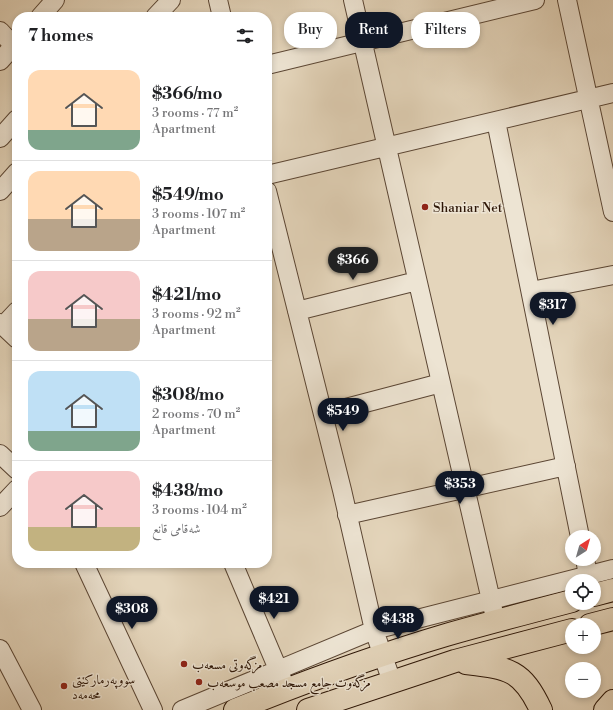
<!DOCTYPE html>
<meta charset="utf-8">
<style>
:root{--surface:#fff;--page:#f6f6f6;--text:#202124;--muted:#757577;--line:#e0e0e0;--accent:#111827}
body{margin:0;font-family:"Libre Bodoni",Amiri,serif;background:var(--page);color:var(--text);height:100vh;display:flex;flex-direction:column;font-size:15px;white-space:nowrap}
*{box-sizing:border-box;margin:0}
p{font-size:13px;color:var(--muted)}
.icon{flex:none;width:22px;height:22px;fill:none;stroke:currentColor;stroke-width:2;stroke-linecap:round;stroke-linejoin:round}
.map{position:relative;flex:1;overflow:hidden}
.sheet{position:absolute;left:12px;top:12px;width:260px;height:556px;display:flex;flex-direction:column;background:var(--surface);border-radius:16px;box-shadow:0 2px 6px #0003}
.sheet>*{flex:none}
.top-card{position:absolute;left:284px;top:12px;width:269px;height:36px;display:flex;gap:8px}
.needle{width:26px;rotate:37deg}
.tools{position:absolute;left:565px;top:530px;display:grid;gap:8px}
.tools a{display:grid;place-items:center;width:36px;height:36px;border-radius:50%;background:var(--surface);box-shadow:0 2px 6px #0003;font-size:20px}
.price{position:absolute;translate:-50% -34px;padding:0 9px;border-radius:14px;background:var(--accent);color:#fff;font-size:13px;line-height:26px;filter:drop-shadow(0 1px 2px #0008)}
.price::after{content:'';position:absolute;left:50%;top:24px;width:12px;height:9px;margin-left:-6px;background:inherit;clip-path:polygon(0 0,100% 0,50% 100%)}
.price.current{background:#222;color:#fff}
ul{padding:0;list-style:none}
li{display:flex;align-items:center;gap:12px;height:100px;padding:0 16px}
li+li{border-top:1px solid var(--line)}
li span{display:grid;place-items:center;flex:none;width:112px;height:80px;border-radius:12px;color:#555}
li>.icon{margin-inline-start:auto}
span .icon{width:48px;height:48px;fill:#fffc;stroke-width:1}
li b{font-size:17px}
h2{display:flex;justify-content:space-between;align-items:center;height:48px;padding:0 16px;font-size:17px}
.tag{padding:0 14px;border-radius:16px;background:var(--surface);box-shadow:0 2px 6px #0003;font-size:14px;line-height:36px}
.tag.current{background:var(--accent);color:#fff}
.map>svg:first-child{display:block}
.lines{fill:none;stroke-linecap:round;stroke-linejoin:round}
.minor-casing{stroke:#5b4634;stroke-width:20}
.major-casing{stroke:#2d1607;stroke-width:24}
.minor{stroke:#ede4d3;stroke-width:18}
.major{stroke:#e4d5bb;stroke-width:22}
.poi-dot{fill:#8f2418;stroke:#ede4d3;stroke-width:1.5}
.labels{text-anchor:middle;stroke-width:3;stroke-linejoin:round;paint-order:stroke}
.poi-label{font-size:13px;fill:#2d1607;stroke:#ede4d3;text-anchor:start}
</style>
<div class="map">
<svg width="613" height="710" viewBox="0 0 613 710">
<rect width="100%" height="100%" fill="#e4d5bb"/>
<filter id="stains"><feTurbulence type="fractalNoise" baseFrequency=".005" numOctaves="4"/><feColorMatrix values="0 0 0 0 .2 0 0 0 0 .09 0 0 0 0 .02 0 0 0 .5 -.17"/></filter>
<radialGradient id="worn" r=".72"><stop offset=".6" stop-color="#630" stop-opacity="0"/><stop offset="1" stop-color="#630" stop-opacity=".3"/></radialGradient>
<g class="lines">
<!-- minor casing -->
<g class="minor-casing">
<path id="minor" d="M218,0L222,17
M353,0L496,622
M567,0L613,212
M40,17L55,0
M155,17L171,0
M0,31L17,49
M0,61L17,42
M267,65L535,0
M496,121L580,537
M0,138L17,119
M267,175L613,93
M0,191L17,172
M267,191L342,490L374,630L392,682
M531,291L613,275
M297,311L417,281
M0,323L17,339
M3,326L17,311
M323,414L441,383
M0,454L17,470
M0,507L17,489
M347,515L566,466
M585,559L588,575
M84,563L153,710
M233,563L283,681
M0,649L32,710
M182,710L374,630L613,569"/>
</g>
<!-- major casing -->
<g class="major-casing">
<path id="major" d="M594,595L613,590
M590,625L613,619
M466,663C508,668 522,669 541,710
M235,710C304,682 375,656 446,635C488,623 530,612 572,601
M308,710L455,661L572,630
M605,710L613,701"/>
</g>
<!-- minor -->
<use href="#minor" class="minor"/>
<!-- major -->
<use href="#major" class="major"/>
</g>
<!-- markers -->
<g class="poi-dot">
<circle cx="425" cy="207" r="4"/>
<circle cx="184" cy="664" r="4"/>
<circle cx="199" cy="682" r="4"/>
<circle cx="64" cy="686" r="4"/>
</g>
<g class="labels">
<!-- poi labels -->
<g class="poi-label">
<text x="433" y="212">Shaniar Net</text>
<text x="192" y="669">مزگەوتی مسعەب</text>
<text x="72" y="684">سووپەرمارکێتی<tspan x="72" dy="15">محەمەد</tspan></text>
<text x="207" y="687">مزگەوت جامع مسجد مصعب موسعەب</text>
</g>
</g>
<rect width="100%" height="100%" filter="url(#stains)"/>
<rect width="100%" height="100%" fill="url(#worn)"/>
</svg>
<div class="tools">
<a><svg class="needle" viewBox="-14 -14 28 28"><path d="M0-13l5 13h-10z" fill="#e53935"/><path d="M0 13l5-13h-10z" fill="#757577"/></svg></a>
<a><svg class="icon" aria-label="locate" viewBox="0 0 24 24"><circle cx="12" cy="12" r="6"/><path d="M12 2v4M12 18v4M2 12h4M18 12h4"/></svg></a>
<a>+</a>
<a>−</a>
</div>
<b class="price current" style="left:353px;top:281px">$366</b>
<b class="price" style="left:553px;top:326px">$317</b>
<b class="price" style="left:343px;top:432px">$549</b>
<b class="price" style="left:460px;top:505px">$353</b>
<b class="price" style="left:274px;top:620px">$421</b>
<b class="price" style="left:132px;top:630px">$308</b>
<b class="price" style="left:398px;top:640px">$438</b>
<div class="top-card">
<a class="tag">Buy</a>
<a class="tag current">Rent</a>
<a class="tag">Filters</a>
</div>
<section class="sheet">
<h2>7 homes<svg class="icon" aria-label="filters" viewBox="0 0 24 24"><path d="M4 7h16M4 17h16"/><circle cx="9" cy="7" r="2"/><circle cx="15" cy="17" r="2"/></svg></h2>
<ul>
<li><span style="background:linear-gradient(#ffd9b3 75%,#7fa58c 0)"><svg class="icon" aria-label="home" viewBox="0 0 24 24"><path d="M3 11l9-7 9 7M6 9v11h12V9"/></svg></span><div><b>$366/mo</b><p>3 rooms · 77 m²</p><p>Apartment</p></div></li>
<li><span style="background:linear-gradient(#ffd9b3 60%,#b9a48a 0)"><svg class="icon" aria-label="home" viewBox="0 0 24 24"><path d="M3 11l9-7 9 7M6 9v11h12V9"/></svg></span><div><b>$549/mo</b><p>3 rooms · 107 m²</p><p>Apartment</p></div></li>
<li><span style="background:linear-gradient(#f6c9c9 60%,#b9a48a 0)"><svg class="icon" aria-label="home" viewBox="0 0 24 24"><path d="M3 11l9-7 9 7M6 9v11h12V9"/></svg></span><div><b>$421/mo</b><p>3 rooms · 92 m²</p><p>Apartment</p></div></li>
<li><span style="background:linear-gradient(#bfe0f5 75%,#7fa58c 0)"><svg class="icon" aria-label="home" viewBox="0 0 24 24"><path d="M3 11l9-7 9 7M6 9v11h12V9"/></svg></span><div><b>$308/mo</b><p>2 rooms · 70 m²</p><p>Apartment</p></div></li>
<li><span style="background:linear-gradient(#f6c9c9 70%,#c2b280 0)"><svg class="icon" aria-label="home" viewBox="0 0 24 24"><path d="M3 11l9-7 9 7M6 9v11h12V9"/></svg></span><div><b>$438/mo</b><p>3 rooms · 104 m²</p><p>شەقامی قانع</p></div></li>
</ul>
</section>
</div>
